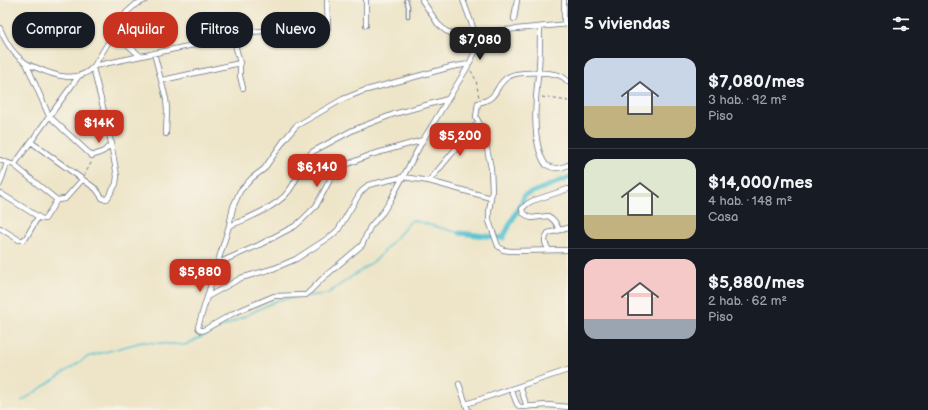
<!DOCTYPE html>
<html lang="es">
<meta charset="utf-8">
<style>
:root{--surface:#171b24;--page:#20242c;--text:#f1f3f6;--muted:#9ea1a6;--line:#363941;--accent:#c8321e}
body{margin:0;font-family:"Balsamiq Sans",sans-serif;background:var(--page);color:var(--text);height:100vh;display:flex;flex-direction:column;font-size:15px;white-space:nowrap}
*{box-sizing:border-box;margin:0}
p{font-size:13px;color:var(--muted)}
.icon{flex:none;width:22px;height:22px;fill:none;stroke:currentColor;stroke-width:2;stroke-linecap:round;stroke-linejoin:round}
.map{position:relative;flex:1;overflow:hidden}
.sheet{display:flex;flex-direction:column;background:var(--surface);width:360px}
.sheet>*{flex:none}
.guide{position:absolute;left:12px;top:12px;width:380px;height:36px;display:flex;gap:8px}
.price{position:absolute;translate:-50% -34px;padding:0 9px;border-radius:8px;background:var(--accent);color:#fff;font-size:13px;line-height:26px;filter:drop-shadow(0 1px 2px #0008)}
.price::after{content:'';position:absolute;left:50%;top:24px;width:12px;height:9px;margin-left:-6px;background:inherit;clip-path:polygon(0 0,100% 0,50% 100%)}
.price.selected{background:#222;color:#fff}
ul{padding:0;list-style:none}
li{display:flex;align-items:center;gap:12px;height:100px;padding:0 16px}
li+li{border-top:1px solid var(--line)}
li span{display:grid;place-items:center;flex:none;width:112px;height:80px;border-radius:12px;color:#555}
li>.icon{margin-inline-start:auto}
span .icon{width:48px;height:48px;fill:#fffc;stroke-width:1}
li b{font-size:17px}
h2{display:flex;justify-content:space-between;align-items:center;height:48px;padding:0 16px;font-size:17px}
.chip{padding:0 14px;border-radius:16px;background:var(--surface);box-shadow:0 1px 3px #0004;font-size:14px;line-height:36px}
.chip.selected{background:var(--accent);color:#fff}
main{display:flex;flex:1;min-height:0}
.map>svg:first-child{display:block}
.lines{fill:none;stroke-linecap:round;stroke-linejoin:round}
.stream{stroke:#58c3d2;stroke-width:1.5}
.canal{stroke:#58c3d2;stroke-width:5}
.lane-casing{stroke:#656f83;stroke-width:4.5}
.street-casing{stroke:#656f83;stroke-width:6}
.path{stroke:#656f83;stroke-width:1;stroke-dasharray:3 3;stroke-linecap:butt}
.lane{stroke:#fff;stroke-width:2.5}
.street{stroke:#fff;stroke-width:4.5}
</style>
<main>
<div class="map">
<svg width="568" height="410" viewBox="0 0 568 410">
<rect width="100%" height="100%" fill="#f7f3e8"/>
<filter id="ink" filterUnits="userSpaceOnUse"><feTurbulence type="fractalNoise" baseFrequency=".025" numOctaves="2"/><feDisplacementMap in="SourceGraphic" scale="8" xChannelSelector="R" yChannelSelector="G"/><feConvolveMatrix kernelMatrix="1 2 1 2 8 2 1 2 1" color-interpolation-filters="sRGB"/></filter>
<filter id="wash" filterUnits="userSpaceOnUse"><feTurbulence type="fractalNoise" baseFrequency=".012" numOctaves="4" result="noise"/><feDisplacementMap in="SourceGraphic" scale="16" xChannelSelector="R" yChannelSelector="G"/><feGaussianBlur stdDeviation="0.9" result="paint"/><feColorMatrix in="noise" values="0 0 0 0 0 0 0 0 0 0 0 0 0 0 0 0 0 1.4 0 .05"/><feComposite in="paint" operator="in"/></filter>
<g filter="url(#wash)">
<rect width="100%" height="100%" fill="#eee5c8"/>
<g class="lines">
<!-- stream -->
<path class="stream" d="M306,296L327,294L377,259L412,220L460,233
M22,401L87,357L142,342L185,345L278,300L298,297"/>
<!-- canal -->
<path class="canal" d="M460,233L503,238L525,195L568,178"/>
</g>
</g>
<g filter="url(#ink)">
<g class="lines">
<!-- lane casing -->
<g class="lane-casing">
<path id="lane" d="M406,0L408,6V16"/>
</g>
<!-- street casing -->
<g class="street-casing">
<path id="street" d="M327,0L328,28
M422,0L438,24L446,31L453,34L475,33L568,24
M463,0L475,33
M564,0V24
M514,19L517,0
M366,25V0
M540,27C540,40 540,54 539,67C536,93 530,143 546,165C553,169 561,169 568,165
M0,28C5,41 14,55 26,63C29,65 33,67 37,68C55,76 79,84 94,66L126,13L136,4L146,0
M115,33L140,56
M232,33L240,63V76L243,88
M154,53L166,99L167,110L166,134
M26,63L49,116L92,156L104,151L112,143
M94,66L198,44L232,33L265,31
M163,80L240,63
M568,82C565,78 562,76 558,75C547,72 516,71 508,77C493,86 501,98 478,103L476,117L483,130L491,168L492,191L489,211V221L498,246L503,250L511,251L568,250
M448,99L394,114L353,130L312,152C301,164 298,180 288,192C278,206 245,220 229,226L207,297L241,278L275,268L296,259L330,237L338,230L360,193L368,185L403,177L429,181L491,198
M31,142L96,189L103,199H107L116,184L117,176L108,127L93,68
M0,160L14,165L57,200L65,199L82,180
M14,165L78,77
M429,181L478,122
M0,184L7,163
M0,193L42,219H45L57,200
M229,226L233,207L240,191L252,178L264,169L285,139L296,126L343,99L363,91L451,67L469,64
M0,228L19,240H23L26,238L38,217
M559,230C557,224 554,219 548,216L531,218L523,213L522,209L527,204L532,201L568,189
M549,250C545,244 543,240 548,233L568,228
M218,263L259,245L295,226L302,220L316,206L333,174L338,168L370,155L423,140
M207,297L198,327L199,329L202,331L234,313L274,296L306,295L323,278L362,245L370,227L383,212L390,201L423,140L467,68L485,32
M459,384L468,410
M520,386L527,407
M511,389L517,404L520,407L548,405L568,407
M466,404L568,370"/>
</g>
<!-- path -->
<path class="path" d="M471,71L476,80L479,98
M542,97L568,101
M84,176L92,161"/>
<!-- lane -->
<use href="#lane" class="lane"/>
<!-- street -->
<use href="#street" class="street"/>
</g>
</g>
</svg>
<b class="price selected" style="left:480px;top:61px">$7,080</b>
<b class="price" style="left:99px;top:144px">$14K</b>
<b class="price" style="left:460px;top:157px">$5,200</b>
<b class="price" style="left:317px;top:188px">$6,140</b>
<b class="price" style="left:200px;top:293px">$5,880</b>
<div class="guide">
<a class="chip">Comprar</a>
<a class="chip selected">Alquilar</a>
<a class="chip">Filtros</a>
<a class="chip">Nuevo</a>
</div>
</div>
<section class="sheet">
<h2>5 viviendas<svg class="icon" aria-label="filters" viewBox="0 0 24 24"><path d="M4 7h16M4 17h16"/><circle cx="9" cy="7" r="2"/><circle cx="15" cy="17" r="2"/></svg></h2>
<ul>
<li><span style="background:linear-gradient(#c9d6e8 60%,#c2b280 0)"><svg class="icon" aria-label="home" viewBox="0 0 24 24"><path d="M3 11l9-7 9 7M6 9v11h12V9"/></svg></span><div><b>$7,080/mes</b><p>3 hab. · 92 m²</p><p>Piso</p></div></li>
<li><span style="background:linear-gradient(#dfe7d0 70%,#c2b280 0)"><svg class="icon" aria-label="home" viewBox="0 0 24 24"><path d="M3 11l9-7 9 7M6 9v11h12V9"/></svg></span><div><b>$14,000/mes</b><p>4 hab. · 148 m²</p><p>Casa</p></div></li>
<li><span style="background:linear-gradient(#f6c9c9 75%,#9aa5b1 0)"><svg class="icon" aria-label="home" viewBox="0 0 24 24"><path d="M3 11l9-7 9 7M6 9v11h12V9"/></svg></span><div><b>$5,880/mes</b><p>2 hab. · 62 m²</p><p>Piso</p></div></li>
</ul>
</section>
</main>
